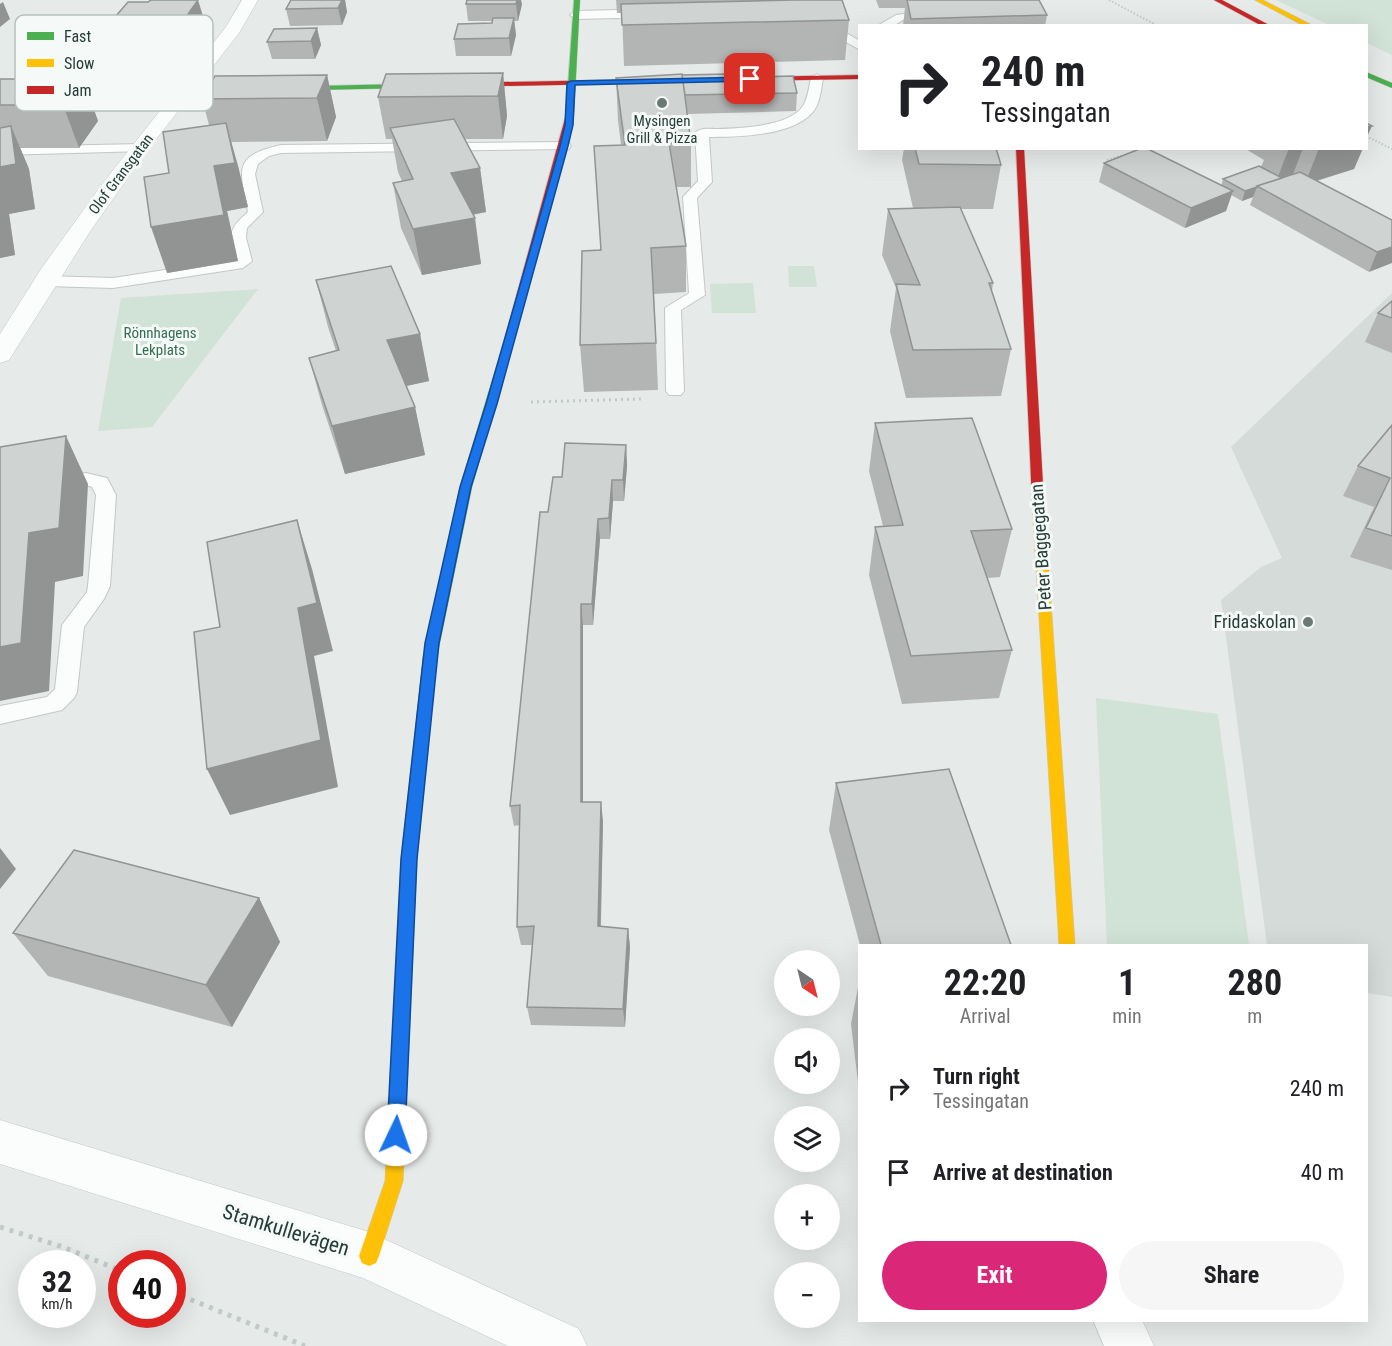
<!DOCTYPE html>
<html lang="en">
<head>
<meta charset="utf-8">
<style>
  :root { --surface:#fff; --page:#f6f6f6; --text:#202124; --muted:#757577; --accent:#db2777 }
  body { margin:0; font-family:"Roboto Condensed",sans-serif; background:var(--page); color:var(--text); height:100vh; display:flex; flex-direction:column; font-size:22px; white-space:nowrap }
  * { box-sizing:border-box; margin:0 }
  p { font-size:20px; color:var(--muted) }
  .icon { flex:none; width:33px; height:33px; fill:none; stroke:currentColor; stroke-width:2; stroke-linecap:round; stroke-linejoin:round }
  .map { position:relative; flex:1; overflow:hidden }
  .side { position:absolute; left:858px; top:944px; width:510px; height:378px; display:flex; flex-direction:column; background:var(--surface); border-radius:0px; box-shadow:0 6px 24px #0002 }
  .side>* { flex:none }
  .hud { position:absolute; left:858px; top:24px; width:510px; height:126px; border-radius:0px; box-shadow:0 6px 24px #0002; background:#fff; color:var(--text); overflow:hidden }
  .needle { width:39px; rotate:145deg }
  .buttons { position:absolute; left:774px; top:950px; display:grid; gap:12px }
  .buttons a { display:grid; place-items:center; width:66px; height:66px; border-radius:50%; background:var(--surface); box-shadow:0 6px 24px #0002; font-size:30px }
  .speed { position:absolute; left:18px; top:1250px; display:flex; gap:12px; font-size:30px; font-weight:700; text-align:center }
  .speed>* { display:grid; place-content:center; width:78px; height:78px; border-radius:50%; background:var(--surface); box-shadow:0 6px 24px #0002; line-height:1 }
  .speed small { font-size:15px; font-weight:400 }
  .speed .limit { border:9px solid #d22; background:#fff; color:#111 }
  .pin { position:absolute; display:grid; place-items:center; width:51px; height:51px; color:#fff; margin:-26px; border-radius:12px; box-shadow:0 3px 9px #0006 }
  .me { position:absolute; width:66px; margin:-33px; rotate:3deg; stroke-linejoin:round; filter:drop-shadow(0 0 4px #0008) }
  .turn { display:flex; align-items:center; gap:21px; height:126px; padding:0 24px; font-size:27px }
  .turn .icon { width:78px; height:78px; stroke-width:2.5 }
  .turn b { display:block; font-size:42px; line-height:51px }
  .eta { display:flex; justify-content:space-evenly; align-items:center; height:102px; text-align:center }
  .eta b { font-size:36px; font-weight:700; line-height:42px }
  .button { display:flex; gap:12px; margin-top:auto; padding:12px 24px }
  .button a { flex:1; height:69px; border-radius:36px; background:var(--accent); color:#fff; font-size:24px; font-weight:700; line-height:69px; text-align:center }
  .button a+a { background:var(--page); color:var(--text) }
  ul { padding:0; list-style:none }
  li { display:flex; align-items:center; gap:18px; height:84px; padding:0 24px }
  li div { flex:1 }
  li b { display:block; font-size:22px }
  li em { font-style:normal }
  .map>svg:first-child { display:block }
  .built { fill:#d5dbd8 }
  .green { fill:#d1e2d7 }
  .lines { fill:none; stroke-linecap:round; stroke-linejoin:round }
  .lane-casing { stroke:#c3c7c5; stroke-width:2 }
  .street-casing { stroke:#c3c7c5; stroke-width:1 }
  .fast-casing { stroke:#c2c8c6; stroke-width:1 }
  .slow-casing { stroke:#c2c8c6; stroke-width:1 }
  .jam-casing { stroke:#c2c8c6; stroke-width:1 }
  .path-far2 { stroke:#c2cac8; stroke-width:2; stroke-dasharray:1.5 2; stroke-linecap:butt }
  .path-far1 { stroke:#c2cac8; stroke-width:3; stroke-dasharray:2 4; stroke-linecap:butt }
  .path { stroke:#c2cac8; stroke-width:5; stroke-dasharray:4 6; stroke-linecap:butt }
  .lane { fill:#fbfcfc; fill-rule:evenodd }
  .street { fill:#fbfcfc; fill-rule:evenodd }
  .fast { fill:#4caf50; fill-rule:evenodd }
  .slow { fill:#ffc107; fill-rule:evenodd }
  .jam { fill:#c62828; fill-rule:evenodd }
  .wall { fill:#b2b5b4 }
  .shaded-wall { fill:#919492 }
  .building { fill:#cfd3d1; stroke:#919492; stroke-width:1.5 }
  .route { fill:#1a73e8; stroke:#114b97; stroke-width:1.5 }
  .poi-dot { fill:#697976; stroke:#f5f9f7; stroke-width:2 }
  .labels { text-anchor:middle; stroke-width:6; stroke-linejoin:round; paint-order:stroke }
  .far-poi-label { font-size:15px; fill:#263c38; stroke:#f5f9f7 }
  .far-street-label { font-size:15px; fill:#263c38; stroke:#f5f9f7 }
  .far-park-label { font-size:15px; fill:#346e50; stroke:#f5f9f7 }
  .street-label { font-size:18px; fill:#263c38; stroke:#f5f9f7 }
  .poi-label { font-size:18px; fill:#263c38; stroke:#f5f9f7; text-anchor:end }
  .near-street-label { font-size:21px; fill:#263c38; stroke:#f5f9f7 }
  .key { fill:#f5f9f7; stroke:#b7c0be; stroke-width:1.5 }
  .key-label { font-size:16px; fill:#263c38 }
</style>
</head>
<body>
<div class="map">
<svg width="1392" height="1346" viewBox="0 0 1392 1346">
  <rect width="100%" height="100%" fill="#e6eae8"/>
  <path class="built" d="M1392 293V997L1367 993 1366 945H1267L1221 600 1261 567 1282 558 1231 447Z"/>
  <path class="green" d="M1276 0H1392V55L1367 43 1366 26 1329 25Z
    M788 266H814L817 287H789Z
    M753 283 756 313H712L710 284Z
    M258 289 152 427 98 431 121 298Z
    M1096 698 1218 714 1249 945H1107Z"/>
  <g class="lines">
    <defs>
      <path id="lane" d="M618 10 652 15 658 19 652 23 618 18 576 19 570 15 576 11Z
        M933 10 939 14 937 16 903 20 893 26H877L896 15Z
        M822 19 860 41V50L818 26 816 23Z
        M817 74 823 78C821 90 820 104 812 113 791 136 738 137 709 137L712 182 697 198 705 295 681 310 684 391 681 395H669L666 391 665 308 689 293 683 197 698 181 695 133C701 127 709 129 718 129 740 128 789 127 803 106 808 98 809 87 811 78Z
        M564 142 569 143 571 146 569 149 281 153 269 156 258 164 255 174 263 212 247 228 246 238 252 261 243 268 113 288 45 286 37 281 45 276 113 278 236 259C229 234 228 229 248 212 240 169 232 156 281 145Z
        M141 144 148 148 146 151 0 155V147Z
        M86 473 107 478 116 495 110 586 104 599 84 627 77 692 74 698 62 710 0 724V706L47 697 55 689 62 625 87 592 88 586 96 495 92 487 86 485 0 495V483Z"/>
      <path id="street" d="M242 0H258L239 33 147 151 91 230 9 360 0 363V334L41 269 103 183 226 27Z
        M0 1120 369 1232 579 1329 587 1346H508L363 1278 0 1164Z
        M1093 1320H1142L1154 1346H1104Z"/>
      <path id="fast" d="M574 0H580L574 113 570 115 566 113Z
        M1366 72 1392 83V88L1366 77Z
        M502 82 506 84 505 86 212 92 208 90 212 88Z
        M510 334 515 337 472 487 437 657 430 662 423 657 460 487 505 337Z"/>
      <path id="slow" d="M1255 0H1263L1314 26H1304Z
        M1038 498 1044 502 1075 945H1059L1032 502Z
        M405 944 411 946 413 951 403 1181 379 1256 376 1263 369 1266 362 1263 359 1256 385 1181 397 951 399 946Z"/>
      <path id="jam" d="M1214 0H1222L1271 26H1262Z
        M860 75V79L750 81 746 79 750 77Z
        M660 79 664 81 663 83 502 86 498 84 502 82Z
        M215 88 216 90 212 92 0 96V92Z
        M567 111 574 113 573 125 515 337 510 340 506 339 505 337Z
        M1016 148H1024L1044 502 1038 506 1032 502Z
        M430 652 437 657 417 859 413 951 411 956 405 958 399 956 397 951 401 859 423 657Z"/>
    </defs>
    <use href="#lane" class="lane-casing"/>
    <use href="#street" class="street-casing"/>
    <use href="#fast" class="fast-casing"/>
    <use href="#slow" class="slow-casing"/>
    <use href="#jam" class="jam-casing"/>
    <path class="path-far2" d="M1109 0 1158 26
      M1366 136 1392 149
      M1107 160 1133 152"/>
    <path class="path-far1" d="M531 402 641 399"/>
    <path class="path" d="M0 1227 60 1246 122 1271
      M172 1292 305 1346"/>
    <use href="#lane" class="lane"/>
    <use href="#street" class="street"/>
    <use href="#fast" class="fast"/>
    <use href="#slow" class="slow"/>
    <use href="#jam" class="jam"/>
  </g>
  <path class="wall" d="M291 0H345L347 12 342 25 290 26 286 9Z
    M467 0 522 4 518 21H514L516 35 511 56H456L454 39 492 23V21H468L466 4Z
    M616 0H842L849 20 845 60 624 66 622 13H617Z
    M876 0H1039L1047 15 1045 26H903L905 8H879Z
    M148 2 203 16 191 34H161L166 49 155 65 109 66 103 48 120 32 115 17Z
    M317 28 321 45 315 59H272L267 42Z
    M503 73 507 116 503 139H464L480 168 486 212 473 215 481 264 422 275 401 228 393 183 402 181 398 172 392 139H386L378 97Z
    M327 75 336 117 327 141 231 142 238 166 248 207 227 211 238 261 167 273 169 173 209 125 202 99Z
    M616 78H727L797 93 796 111 687 114 691 143V187H676L686 246V292L654 294 658 390 584 392 580 345 621 145 618 120Z
    M0 79H83L98 121 79 148H20L29 169 35 209 9 214 15 255 0 258Z
    M904 148H996L1001 165 993 209H960L993 283 992 291 1011 349 1001 396 906 398 890 331 896 288 882 255 888 209 913 208 902 160Z
    M1244 148H1363L1354 169 1317 181 1392 220 1369 272 1250 205 1253 197 1242 201 1231 195 1226 211 1185 228 1099 182 1104 163 1221 186 1223 179 1261 167 1264 160Z
    M316 280 420 334 429 381 406 386 415 407 425 455 345 474 322 405 309 358 336 351 328 327Z
    M1392 301V353L1365 342 1378 313Z
    M875 423 1012 529 1000 577 987 578 1012 650 999 698 902 704 869 575 875 527 883 526 869 471Z
    M1392 425V570L1350 557 1374 507 1343 496 1358 466Z
    M626 445 627 466 624 501H613L610 539H600L593 625H583V802L603 821 601 926 628 929 630 947 625 1027 531 1025 527 1007 532 945H521L517 927 520 825 514 826 510 806 548 512 562 477Z
    M836 783 1011 945H860L829 830Z
    M259 898 280 942 232 1027 48 976 13 933Z
    M859 982H860V1099L851 1024Z"/>
  <path class="shaded-wall" d="M198 0 203 16 191 34 186 17Z
    M342 0H345L347 12 342 25 338 8Z
    M517 0H521L522 4 518 21 516 4Z
    M3 2 10 19 0 27V4Z
    M514 18 516 35 511 56 509 38Z
    M317 28 321 45 315 59 311 41Z
    M160 32 166 49 155 65 149 48Z
    M503 73 507 116 503 139 498 96Z
    M327 75 336 117 327 141 317 98Z
    M83 79 98 121 79 148 63 105Z
    M226 123 238 166 248 207 227 211 238 261 167 273 151 227 214 166Z
    M11 126 29 169 35 209 9 214 15 255 0 258V167Z
    M1372 126 1366 139V127Z
    M1289 148H1303L1292 177 1277 179Z
    M1319 148H1363L1354 169 1305 184Z
    M480 168 486 212 458 217 451 173Z
    M1257 187 1253 197 1242 201 1245 191Z
    M1233 191 1226 211 1185 228 1191 208Z
    M475 218 481 264 422 275 413 229Z
    M1392 247V263L1369 272 1377 252Z
    M420 334 429 381 397 388 387 340Z
    M415 407 425 455 345 474 332 426Z
    M66 436 88 484 83 576 55 582 49 691 0 701V647L29 533Z
    M626 445 627 466 624 501 623 480Z
    M612 480 613 501 610 539 609 518Z
    M598 519 600 539 593 625 592 604Z
    M297 520 312 569 333 651 314 656 338 787 230 815 207 769 298 608Z
    M581 604 583 625V822L581 802Z
    M601 802 603 821 600 945 598 926Z
    M0 848 16 869 0 889Z
    M259 898 280 942 232 1027 206 985Z
    M628 929 630 947 625 1027 623 1009Z"/>
  <path class="building" d="M151 0H198L186 17H115L128 2H148Z
    M291 0H342L338 8 286 9Z
    M467 0H517L516 4H466Z
    M794 0H842L849 20 622 25 621 4Z
    M907 0H1039L1047 15 911 19Z
    M493 18H514L509 38 454 39 458 24 492 23Z
    M317 28 311 41 267 42 274 29Z
    M503 73 498 96 378 97 386 74Z
    M682 74 691 143H669L686 246 651 248 656 343 580 345 582 251 601 250 594 146 625 145 616 78Z
    M726 74 727 78 793 76 797 93 685 95 682 75Z
    M327 75 317 98 202 99 215 76Z
    M0 79H83L63 105H0Z
    M454 119 480 168 451 173 475 218 413 229 393 183 413 179 390 128Z
    M226 123 235 163 214 166 224 215 151 227 144 177 169 173 163 132Z
    M1366 123 1372 126 1366 127Z
    M11 126 16 164 0 167V128Z
    M915 148H996L1001 165 919 164Z
    M1142 148H1146L1233 191 1191 208 1104 163Z
    M1259 166 1282 178 1257 186V187L1245 191 1223 179Z
    M1300 172 1392 220V247L1377 252 1257 186Z
    M960 207 993 283H989L1011 349 913 350 896 284 920 285 888 209Z
    M391 266 420 334 387 340 415 407 332 426 309 358 339 350 316 280Z
    M1392 301V318L1378 313Z
    M972 418 1012 529 971 531 1012 650 911 656 875 527 903 525 875 423Z
    M1392 425V536L1366 528 1390 478 1358 466Z
    M66 436 59 528 29 533 21 643 0 647V447Z
    M565 443 626 445 623 480H612L609 518 598 519 592 604H581V802H601L598 926 628 929 623 1009 527 1007 534 926 517 927 520 805 510 806 540 512H548L553 477H562Z
    M297 520 317 603 298 608 321 740 207 769 194 632 220 627 207 542Z
    M949 769 1011 945H881L836 783Z
    M74 850 259 898 206 985 13 933Z"/>
  <path class="route" d="M750 77 754 79 753 81 575 85 573 125 568 146 497 404 471 487 439 643 417 859 405 1135 403 1142 396 1144 390 1142 387 1135 401 859 425 643 460 487 486 404 560 146 565 125 567 83 571 81Z"/>
  <g class="poi-dot">
    <circle cx="662" cy="103" r="6"/>
    <circle cx="1308" cy="622" r="6"/>
  </g>
  <g class="labels">
    <g class="far-poi-label">
      <text x="662" y="126">Mysingen<tspan x="662" dy="17">Grill &amp; Pizza</tspan></text>
    </g>
    <g class="far-street-label">
      <text transform="translate(121 174) rotate(-53)" y="5">Olof Gransgatan</text>
    </g>
    <g class="far-park-label">
      <text x="160" y="338">Rönnhagens<tspan x="160" dy="17">Lekplats</tspan></text>
    </g>
    <g class="street-label">
      <text transform="translate(1041 547) rotate(-94)" y="6">Peter Baggegatan</text>
    </g>
    <g class="poi-label">
      <text x="1296" y="628">Fridaskolan</text>
    </g>
    <g class="near-street-label">
      <text transform="translate(286 1230) rotate(17)" y="7">Stamkullevägen</text>
    </g>
  </g>
  <rect x="15" y="15" width="198" height="96" rx="9" class="key"/>
  <rect x="27" y="32" width="27" height="8" fill="#4caf50"/>
  <rect x="27" y="59" width="27" height="8" fill="#ffc107"/>
  <rect x="27" y="86" width="27" height="8" fill="#c62828"/>
  <g class="key-label">
    <text x="64" y="42">Fast</text>
    <text x="64" y="69">Slow</text>
    <text x="64" y="96">Jam</text>
  </g>
</svg>
<div class="buttons">
<a><svg class="needle" viewBox="-14 -14 28 28"><path d="M0-13l5 13h-10z" fill="#e53935"/><path d="M0 13l5-13h-10z" fill="#757577"/></svg></a>
<a><svg class="icon" aria-label="sound" viewBox="0 0 24 24"><path d="M4 9h4l5-4v14l-5-4H4zM17 9q2 3 0 6"/></svg></a>
<a><svg class="icon" aria-label="layers" viewBox="0 0 24 24"><path d="M12 4l9 5-9 5-9-5zM3 14l9 5 9-5"/></svg></a>
<a>+</a>
<a>−</a>
</div>
<div class="speed"><div>32<small>km/h</small></div><div class="limit">40</div></div>
<div class="pin" style="left:750px;top:79px;background:#d93025"><svg class="icon" aria-label="arrive" viewBox="0 0 24 24"><path d="M6 21V4h12l-3 4 3 4H6"/></svg></div>
<svg class="me" style="left:396px;top:1135px" viewBox="-20 -20 40 40"><circle r="19" fill="#fff"/><path d="M0-13L10 11 0 6-10 11z" fill="#1a73e8"/></svg>
<div class="hud">
<div class="turn"><svg class="icon" aria-label="right" viewBox="0 0 24 24"><path d="M7 20v-9h11M14 6l5 5-5 5"/></svg><div><b>240 m</b>Tessingatan</div></div>
</div>
<section class="side">
<div class="eta">
<div><b>22:20</b><p>Arrival</p></div>
<div><b>1</b><p>min</p></div>
<div><b>280</b><p>m</p></div>
</div>
<ul>
<li><svg class="icon" aria-label="right" viewBox="0 0 24 24"><path d="M7 20v-9h11M14 6l5 5-5 5"/></svg><div><b>Turn right</b><p>Tessingatan</p></div><em>240 m</em></li>
<li><svg class="icon" aria-label="arrive" viewBox="0 0 24 24"><path d="M6 21V4h12l-3 4 3 4H6"/></svg><div><b>Arrive at destination</b></div><em>40 m</em></li>
</ul>
<div class="button"><a>Exit</a><a>Share</a></div>
</section>
</div>
</body>
</html>
